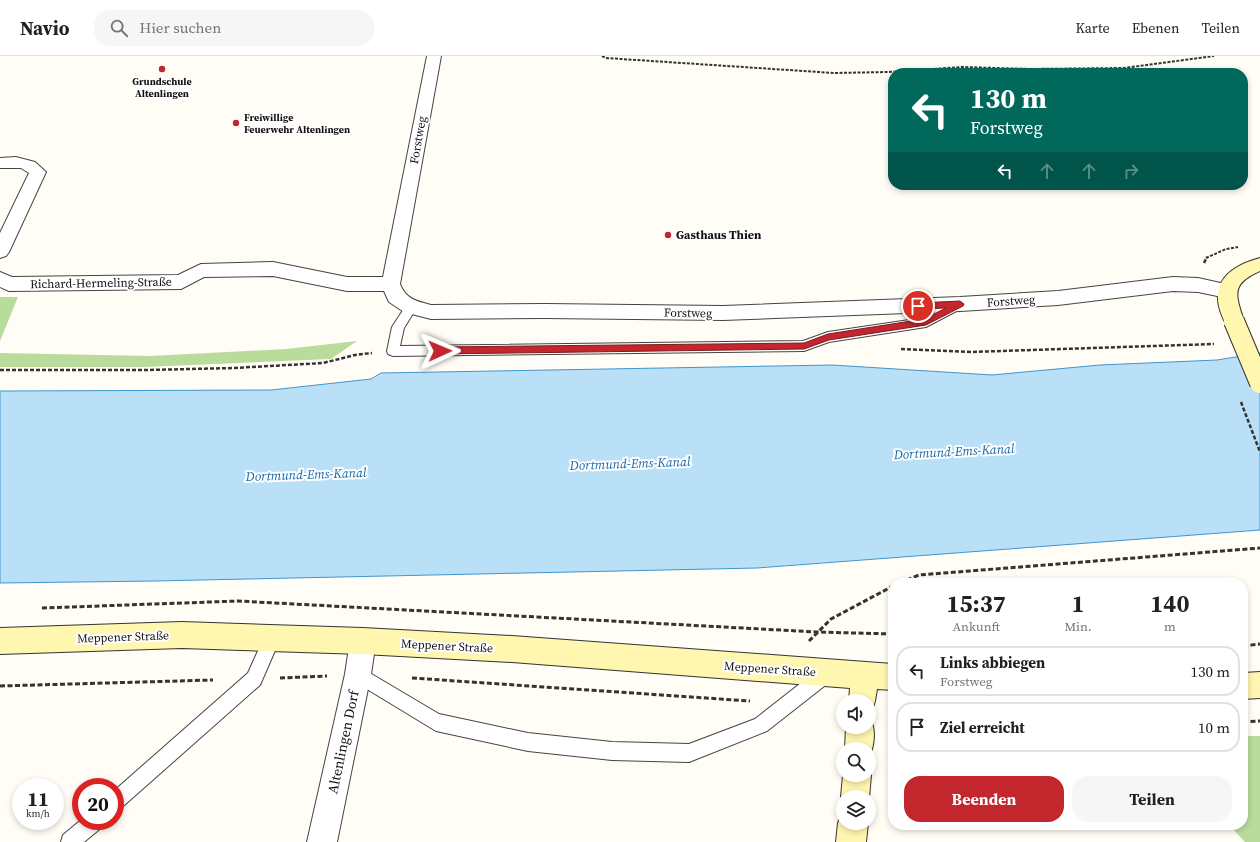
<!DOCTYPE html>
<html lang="de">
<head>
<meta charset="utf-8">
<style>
  :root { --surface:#fff; --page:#f6f6f6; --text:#202124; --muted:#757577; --line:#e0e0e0; --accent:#c4262e }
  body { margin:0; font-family:"Source Serif 4",serif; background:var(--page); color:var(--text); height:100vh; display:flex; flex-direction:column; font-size:15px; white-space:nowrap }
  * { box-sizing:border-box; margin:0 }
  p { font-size:13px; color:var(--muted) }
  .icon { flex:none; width:22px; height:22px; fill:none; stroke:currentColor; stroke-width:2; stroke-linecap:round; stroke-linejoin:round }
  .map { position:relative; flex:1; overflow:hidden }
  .panel { position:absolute; left:888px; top:522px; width:360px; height:252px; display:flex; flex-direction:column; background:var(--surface); border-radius:16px; box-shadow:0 2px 6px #0003 }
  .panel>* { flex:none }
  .hud { position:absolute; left:888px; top:12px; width:360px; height:122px; border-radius:16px; box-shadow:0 2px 6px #0003; background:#00695c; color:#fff; overflow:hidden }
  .fabs { position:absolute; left:836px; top:638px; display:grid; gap:8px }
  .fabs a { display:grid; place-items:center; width:40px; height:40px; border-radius:50%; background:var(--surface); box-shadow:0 2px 6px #0003; font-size:20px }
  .speed { position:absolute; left:12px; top:722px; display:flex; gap:8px; font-size:20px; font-weight:700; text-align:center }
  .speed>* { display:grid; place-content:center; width:52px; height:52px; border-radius:50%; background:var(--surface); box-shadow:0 2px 6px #0003; line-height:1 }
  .speed small { font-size:10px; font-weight:400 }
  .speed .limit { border:6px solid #d22; background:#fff; color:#111 }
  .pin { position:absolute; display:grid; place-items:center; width:34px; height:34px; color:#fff; margin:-17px; border:2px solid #fff; border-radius:50%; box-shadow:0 1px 4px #0007 }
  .me { position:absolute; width:44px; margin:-22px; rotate:89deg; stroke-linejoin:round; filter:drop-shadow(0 0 3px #0008) }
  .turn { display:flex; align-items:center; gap:14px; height:84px; padding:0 16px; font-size:18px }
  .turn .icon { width:52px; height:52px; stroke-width:2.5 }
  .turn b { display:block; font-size:28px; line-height:34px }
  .lanes { display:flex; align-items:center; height:38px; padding:0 16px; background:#0003; justify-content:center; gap:20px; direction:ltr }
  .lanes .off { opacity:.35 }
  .eta { display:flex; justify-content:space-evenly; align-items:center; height:68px; text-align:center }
  .eta b { font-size:24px; font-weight:700; line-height:28px }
  .cta { display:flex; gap:8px; margin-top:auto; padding:8px 16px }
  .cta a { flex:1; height:46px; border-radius:16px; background:var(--accent); color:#fff; font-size:16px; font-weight:700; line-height:46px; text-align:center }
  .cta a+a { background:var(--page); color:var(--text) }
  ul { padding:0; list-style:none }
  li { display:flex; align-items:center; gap:12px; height:50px; margin:0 8px 6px; padding:0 8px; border:2px solid var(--line); border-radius:16px }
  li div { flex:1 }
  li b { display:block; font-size:15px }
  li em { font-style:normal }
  header { display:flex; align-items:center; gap:24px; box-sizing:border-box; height:56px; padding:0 20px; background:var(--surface); border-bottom:1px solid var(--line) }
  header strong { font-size:19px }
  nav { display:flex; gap:22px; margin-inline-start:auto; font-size:14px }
  .search { width:280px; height:36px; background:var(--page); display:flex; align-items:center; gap:10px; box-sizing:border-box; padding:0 14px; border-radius:16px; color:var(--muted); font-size:15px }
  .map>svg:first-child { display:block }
  .forest { fill:#b9dc9c }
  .water { fill:#b9e0f7; stroke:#3f96cf }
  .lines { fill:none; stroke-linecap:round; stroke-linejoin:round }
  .service-casing { stroke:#444; stroke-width:2 }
  .minor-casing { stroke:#444; stroke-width:2 }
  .secondary-casing { stroke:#333; stroke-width:2 }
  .path-far2 { stroke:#333; stroke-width:2; stroke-dasharray:3 1.5; stroke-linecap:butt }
  .path-far1 { stroke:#333; stroke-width:2.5; stroke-dasharray:4 2; stroke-linecap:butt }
  .path { stroke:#333; stroke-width:3; stroke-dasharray:5 2.5; stroke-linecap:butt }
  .service { fill:#fff; fill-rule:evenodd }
  .minor { fill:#fff; fill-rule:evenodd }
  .secondary { fill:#fff6b0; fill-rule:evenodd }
  .secondary-bridge-casing { stroke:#333; stroke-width:22; stroke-linecap:butt }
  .path-bridge { stroke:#333; stroke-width:2.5; stroke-dasharray:4 2; stroke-linecap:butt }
  .secondary-bridge { stroke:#fff6b0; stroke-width:20 }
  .route { fill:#c4262e; stroke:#7f191e }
  .poi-dot { fill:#c4262e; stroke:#fff; stroke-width:1.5 }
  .labels { text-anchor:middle; stroke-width:4; stroke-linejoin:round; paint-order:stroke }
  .far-poi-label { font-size:10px; font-weight:bold; fill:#111; stroke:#fff }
  .street-label { font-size:12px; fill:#111; stroke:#fff }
  .poi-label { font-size:12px; font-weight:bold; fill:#111; stroke:#fff; text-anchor:start }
  .water-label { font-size:13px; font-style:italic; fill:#1768a6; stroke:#fff }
  .near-street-label { font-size:14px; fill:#111; stroke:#fff }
</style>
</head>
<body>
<header>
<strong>Navio</strong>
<div class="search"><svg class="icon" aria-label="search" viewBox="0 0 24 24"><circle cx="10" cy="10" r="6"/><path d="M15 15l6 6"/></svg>Hier suchen</div>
<nav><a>Karte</a><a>Ebenen</a><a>Teilen</a></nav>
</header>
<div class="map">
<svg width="1260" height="786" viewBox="0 0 1260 786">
  <rect width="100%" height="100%" fill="#fffdf5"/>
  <path class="forest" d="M0 241H18L0 285Z
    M357 285 331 303 145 311H0V297L150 300 286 293Z
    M1243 680H1260V786H1245L1229 769H1243Z"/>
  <path class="water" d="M1260 297V474L757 512 155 525 0 527V335L271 334 371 323 381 317 832 309 992 319 1100 309 1217 304Z"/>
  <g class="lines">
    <defs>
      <path id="service" d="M960 244 964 245 966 248 964 251 926 271 829 286 804 295 393 300 388 298 387 295 392 271 407 248 411 247 415 248 417 251 404 272 400 290 803 285 828 276 923 262Z
        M272 575 278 577 280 583 260 629 121 752 115 755V734L248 617 266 577Z
        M358 610 439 658 528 677 612 686 689 688 755 663 820 612 826 610 832 612 834 618 832 624 767 675 689 706 612 704 528 695 436 675 352 624 350 618 352 612Z
        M81 764 103 765 101 772 84 786H61L63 779Z"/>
      <path id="minor" d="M427 0H441L400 228C406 243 416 245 431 249L545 248 723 250 960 241 1058 235 1173 221 1198 222 1234 230 1236 235 1234 240 1227 242 1198 236 1173 235 1058 249 960 255 723 264 545 262 431 263 404 256 389 246 384 235H347L273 220 204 221 181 233 9 235 0 231V216L12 221 178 219 201 208 273 206 347 221H383Z
        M16 101 35 106 46 116 9 196 6 200 0 202V177L29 117 21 112H0V102Z
        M363 572 372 576 376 585 371 618 337 786H307L345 618 350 585 354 576Z"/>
      <path id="secondary" d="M1260 202V215C1231 228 1235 238 1244 265L1241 270 1234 272 1227 270C1206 233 1223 212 1260 202Z
        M182 566 363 572 512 580 893 608V634L877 633 875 645 872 655 869 656V645H849L850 632 512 606 363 598 182 592 0 598V572Z
        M1260 616V642L1243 643V617Z
        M869 661C877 673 874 690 869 702V693H845L846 671H869Z
        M869 714 871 719 869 742 843 741V747L841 741 843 719H869Z
        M843 756V767H868L866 786H836L838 767Z"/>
    </defs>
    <use href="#service" class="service-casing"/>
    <use href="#minor" class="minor-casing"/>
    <use href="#secondary" class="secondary-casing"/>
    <path class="path-far2" d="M602 0 606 2 834 17 889 16 962 11 1029 13 1124 12 1214 0
      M1206 202 1226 193 1238 191"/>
    <path class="path-far1" d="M1204 207 1207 201
      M901 293 971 296 1214 288
      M0 314H147L234 312 323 307 355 299 372 297"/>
    <path class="path" d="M900 527 919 519 1260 492
      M42 552 238 545 817 576 893 578
      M809 585 831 563 893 530
      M1243 590 1260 588
      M280 622 327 620
      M412 622 750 645
      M0 630 213 624
      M1243 666 1260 665"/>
    <use href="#service" class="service"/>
    <use href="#minor" class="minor"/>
    <use href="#secondary" class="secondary"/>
    <defs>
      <path id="secondary-bridge" d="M1234 265 1260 327"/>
    </defs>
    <use href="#secondary-bridge" class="secondary-bridge-casing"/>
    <path class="path-bridge" d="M1241 346 1260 396"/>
    <use href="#secondary-bridge" class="secondary-bridge"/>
  </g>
  <path class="route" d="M960 245 964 248 963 250 926 269 829 284 804 293 440 298 436 295 440 291 804 287 828 278 924 263 946 252 918 253 914 250 918 247Z"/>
  <g class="poi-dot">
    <circle cx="162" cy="13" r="4"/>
    <circle cx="236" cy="67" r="4"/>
    <circle cx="668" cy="179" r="4"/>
  </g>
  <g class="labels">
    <g class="far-poi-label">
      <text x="162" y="29">Grundschule<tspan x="162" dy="12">Altenlingen</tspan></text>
      <text x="244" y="65" text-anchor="start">Freiwillige<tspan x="244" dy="12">Feuerwehr Altenlingen</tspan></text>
    </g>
    <g class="street-label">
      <text transform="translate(418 84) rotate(-80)" y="4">Forstweg</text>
      <text transform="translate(101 227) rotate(-1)" y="4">Richard-Hermeling-Straße</text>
      <text transform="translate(1011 245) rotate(-4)" y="4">Forstweg</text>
      <text transform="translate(688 257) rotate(1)" y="4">Forstweg</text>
      <text transform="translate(123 581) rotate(-2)" y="4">Meppener Straße</text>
      <text transform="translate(447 590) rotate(3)" y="4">Meppener Straße</text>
      <text transform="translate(770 613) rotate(4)" y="4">Meppener Straße</text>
    </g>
    <g class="poi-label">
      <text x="676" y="183">Gasthaus Thien</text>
    </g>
    <g class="water-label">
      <text transform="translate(954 395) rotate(-3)" y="5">Dortmund-Ems-Kanal</text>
      <text transform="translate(630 407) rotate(-2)" y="5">Dortmund-Ems-Kanal</text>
      <text transform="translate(306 418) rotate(-2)" y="5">Dortmund-Ems-Kanal</text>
    </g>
    <g class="near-street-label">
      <text transform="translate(343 686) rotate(-78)" y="5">Altenlingen Dorf</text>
    </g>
  </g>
</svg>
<div class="fabs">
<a><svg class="icon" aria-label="sound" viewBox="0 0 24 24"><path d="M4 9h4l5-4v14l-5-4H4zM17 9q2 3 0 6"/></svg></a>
<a><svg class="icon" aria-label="search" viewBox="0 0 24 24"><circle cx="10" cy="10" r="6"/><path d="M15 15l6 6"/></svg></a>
<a><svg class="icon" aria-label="layers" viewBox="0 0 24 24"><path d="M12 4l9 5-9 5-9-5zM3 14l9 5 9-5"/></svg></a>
</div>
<div class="speed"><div>11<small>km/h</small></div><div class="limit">20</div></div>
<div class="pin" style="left:918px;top:250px;background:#d93025"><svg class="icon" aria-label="arrive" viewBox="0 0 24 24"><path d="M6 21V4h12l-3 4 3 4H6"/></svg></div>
<svg class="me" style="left:440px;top:295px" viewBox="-20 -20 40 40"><path d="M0-17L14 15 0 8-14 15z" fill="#c4262e" stroke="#fff" stroke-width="4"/></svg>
<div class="hud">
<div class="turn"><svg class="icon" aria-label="left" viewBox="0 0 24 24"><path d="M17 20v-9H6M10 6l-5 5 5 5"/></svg><div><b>130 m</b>Forstweg</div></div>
<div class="lanes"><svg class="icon" aria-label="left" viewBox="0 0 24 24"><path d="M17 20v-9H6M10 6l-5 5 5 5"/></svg><svg class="icon off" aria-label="ahead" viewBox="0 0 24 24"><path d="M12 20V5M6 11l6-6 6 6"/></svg><svg class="icon off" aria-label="ahead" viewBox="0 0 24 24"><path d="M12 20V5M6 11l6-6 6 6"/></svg><svg class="icon off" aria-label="right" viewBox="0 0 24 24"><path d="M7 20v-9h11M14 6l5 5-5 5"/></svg></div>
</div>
<section class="panel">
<div class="eta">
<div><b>15:37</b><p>Ankunft</p></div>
<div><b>1</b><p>Min.</p></div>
<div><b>140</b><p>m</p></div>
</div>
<ul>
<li><svg class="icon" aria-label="left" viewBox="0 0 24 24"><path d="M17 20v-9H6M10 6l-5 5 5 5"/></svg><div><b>Links abbiegen</b><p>Forstweg</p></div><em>130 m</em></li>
<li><svg class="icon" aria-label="arrive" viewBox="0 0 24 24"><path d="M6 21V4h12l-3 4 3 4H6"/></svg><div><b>Ziel erreicht</b></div><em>10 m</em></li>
</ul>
<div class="cta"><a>Beenden</a><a>Teilen</a></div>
</section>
</div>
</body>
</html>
